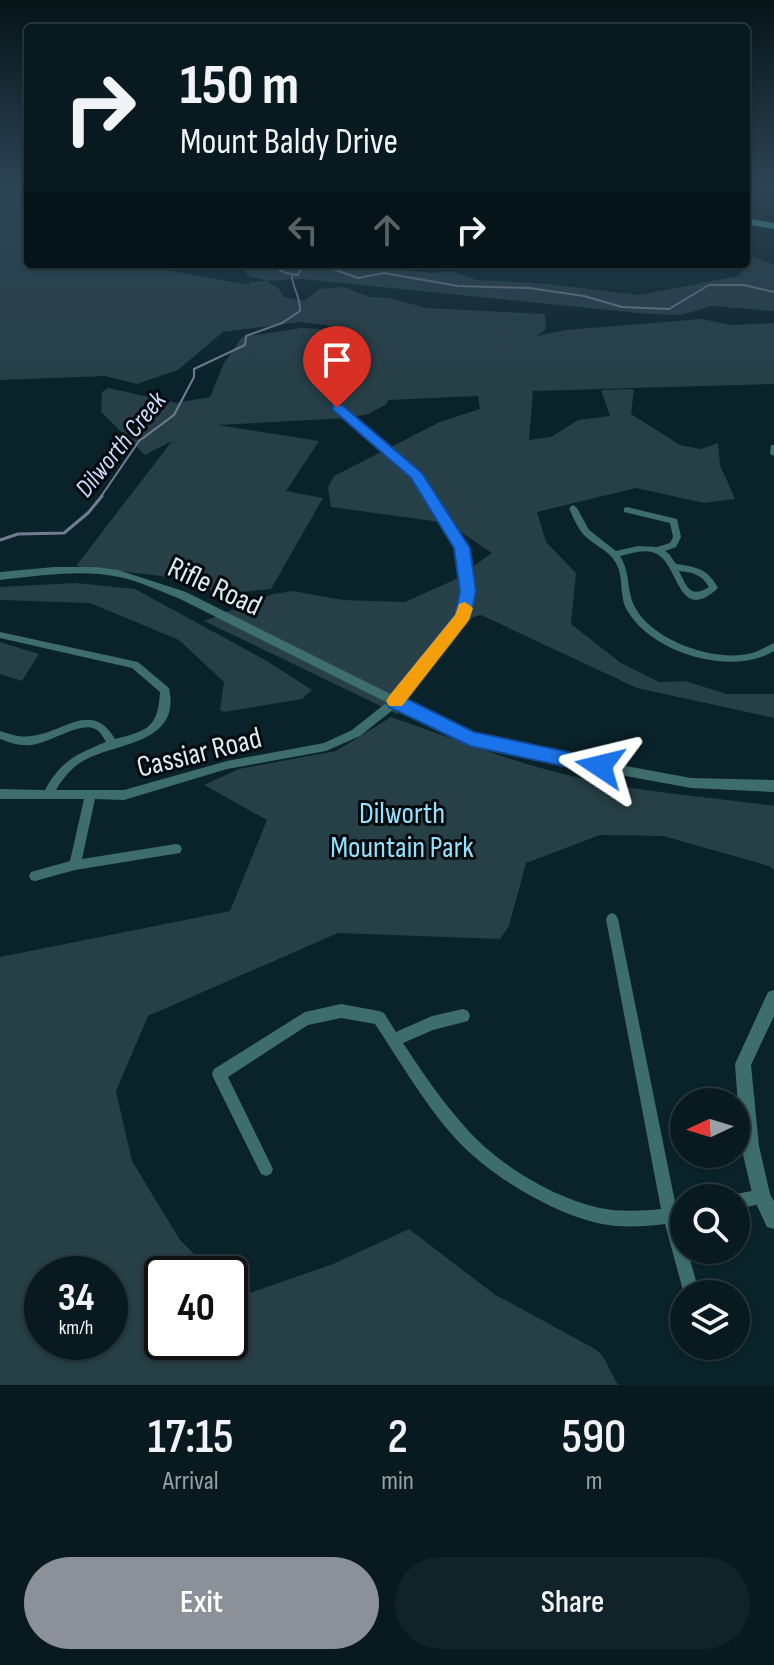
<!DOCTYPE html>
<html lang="en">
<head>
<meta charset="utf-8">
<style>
  :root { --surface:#081a20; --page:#112329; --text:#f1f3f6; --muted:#98a1a5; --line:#29383e; --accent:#8c9099 }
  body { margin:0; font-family:"Sofia Sans Condensed",sans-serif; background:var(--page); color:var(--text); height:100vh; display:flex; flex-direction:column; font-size:30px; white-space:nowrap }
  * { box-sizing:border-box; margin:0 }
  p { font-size:26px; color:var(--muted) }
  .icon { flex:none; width:44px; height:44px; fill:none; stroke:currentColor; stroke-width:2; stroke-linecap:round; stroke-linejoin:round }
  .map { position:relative; height:1385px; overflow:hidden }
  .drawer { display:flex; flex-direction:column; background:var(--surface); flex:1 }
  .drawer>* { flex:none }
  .guide { position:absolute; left:24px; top:24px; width:726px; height:244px; border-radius:8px; box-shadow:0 2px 6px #0004,0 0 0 2px var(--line); background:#081a20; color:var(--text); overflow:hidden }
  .needle { width:52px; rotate:266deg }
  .buttons { position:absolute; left:670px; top:1088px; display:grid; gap:16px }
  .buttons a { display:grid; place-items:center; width:80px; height:80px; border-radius:50%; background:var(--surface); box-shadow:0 2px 6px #0004,0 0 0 2px var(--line); font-size:40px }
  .speed { position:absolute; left:24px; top:1256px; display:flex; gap:16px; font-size:40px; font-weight:700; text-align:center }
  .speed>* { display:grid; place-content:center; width:104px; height:104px; border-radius:50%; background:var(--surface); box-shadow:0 2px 6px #0004,0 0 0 2px var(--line); line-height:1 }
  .speed small { font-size:20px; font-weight:400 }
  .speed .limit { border:4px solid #111; border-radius:12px; background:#fff; color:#111 }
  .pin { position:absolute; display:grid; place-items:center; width:68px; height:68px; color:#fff; margin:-82px -34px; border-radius:50% 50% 50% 0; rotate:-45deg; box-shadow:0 0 8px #0007 }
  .pin .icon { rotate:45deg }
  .me { position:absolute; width:88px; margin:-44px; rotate:280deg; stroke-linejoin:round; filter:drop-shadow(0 0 6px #0008) }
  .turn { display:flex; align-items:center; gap:28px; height:168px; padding:0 24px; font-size:36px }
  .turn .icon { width:104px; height:104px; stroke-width:2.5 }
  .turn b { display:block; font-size:56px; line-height:68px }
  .lanes { display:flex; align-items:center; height:76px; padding:0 24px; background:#0003; justify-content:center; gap:40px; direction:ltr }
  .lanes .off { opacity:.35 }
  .eta { display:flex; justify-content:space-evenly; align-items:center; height:136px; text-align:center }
  .eta b { font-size:48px; font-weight:600; line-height:56px }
  .action { display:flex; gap:16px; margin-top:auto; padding:16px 24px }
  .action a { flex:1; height:92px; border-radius:48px; background:var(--accent); color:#fff; font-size:32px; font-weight:600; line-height:92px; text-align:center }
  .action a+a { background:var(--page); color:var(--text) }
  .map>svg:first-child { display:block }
  .green { fill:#273f47; fill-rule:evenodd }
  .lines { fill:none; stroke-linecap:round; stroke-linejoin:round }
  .stream-far1 { stroke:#747c94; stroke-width:2 }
  .stream { stroke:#747c94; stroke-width:3 }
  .minor { fill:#3e6d6d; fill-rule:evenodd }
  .tertiary { fill:#3e6d6d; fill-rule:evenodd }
  .trunk { fill:#57cdcd; fill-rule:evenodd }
  .route { fill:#1a73e8; stroke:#114b97; stroke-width:2 }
  .slow { fill:#f59e0b }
  .labels { text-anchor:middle; stroke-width:6; stroke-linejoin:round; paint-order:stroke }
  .far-water-label { font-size:26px; font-style:italic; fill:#d3d9fe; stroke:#030a0d }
  .street-label { font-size:30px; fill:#deecf1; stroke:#030a0d }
  .park-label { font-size:30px; fill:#96e2fd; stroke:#030a0d }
</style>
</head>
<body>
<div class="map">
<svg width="774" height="1385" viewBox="0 0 774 1385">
  <rect width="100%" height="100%" fill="#0a222a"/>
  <path class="green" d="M0 184H28V264H134L249 285 250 282 267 281 249 276 237 264H269L270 270H286L296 264H347L432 273 452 271 477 280 548 284 639 295 739 276 750 255 774 265V311L712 306 681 315 649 314 302 279 267 281 279 289 284 297 304 301 319 289 344 287 370 297 390 298 426 308 545 314 546 329 537 336 565 330 702 319 731 325 774 323V384L533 391 529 440 551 437 578 420 610 416 601 390 631 389 634 390 631 414 680 445 701 449 718 443 720 465 735 499 704 503 636 488 537 512 546 542 576 573 571 624 621 663 659 682 685 681 727 694H774V718L637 688 481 615 473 617 397 714 204 621 273 594 293 591 343 600 405 602 454 580 492 553 447 523 331 507 328 487 334 476 440 422 480 409 478 396 388 400 387 404 368 414 348 418 218 425 319 441 286 491 323 498 271 589 224 594 161 576 76 566 172 441 145 455 101 412 102 392 108 388 176 403 210 397 224 363 242 337 301 328 338 330 350 339 340 327 301 322 223 332 178 370 137 384 105 376 0 380Z
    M76 583 135 589 267 661 312 690 302 699 224 712 220 710 224 682 179 640 90 603 0 600V587Z
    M0 642 39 654 22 681 0 674Z
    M391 717C455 739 518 765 585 779 647 793 711 797 774 806V870L769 866 663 836 600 835 526 863 509 926 500 939 338 933 148 1016 116 1091 132 1161 180 1240 214 1274H162V1342H230V1290L238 1297 333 1264 409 1229 494 1294 595 1349 602 1355 618 1385H0V957L230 911 267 820 204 785 239 769 336 751ZM42 1274H110V1342H42Z"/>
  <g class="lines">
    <path class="stream-far1" d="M268 264 284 272
      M331 264 330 268 358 278 384 273 458 286 529 288 584 296 622 307 669 309 709 285H744L774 292
      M286 273 298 275 302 264
      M100 498 139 441 174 415 194 377V369L245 345 246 336 282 323 300 311C301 297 293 290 292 276"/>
    <path class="stream" d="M0 540 18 534 64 533 88 513 102 496"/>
    <path class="minor" d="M588 264 620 266 662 264 659 266 620 270Z
      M334 406H340L420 474 466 548 472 591 466 618 399 705 360 736 326 751 227 769 124 800 95 799 82 859 176 844 180 845 182 849 180 853 75 870 35 881 31 880 29 876 31 872 70 861 84 799H0V789L45 790C61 761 76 754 106 742 102 736 100 730 93 728 78 723 49 743 31 745 20 746 11 743 0 739V731C10 734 20 738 31 736 63 733 92 699 115 739 147 731 158 728 160 692L132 668 0 638V632L138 662 169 688C182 748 110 741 77 765 68 772 62 780 56 790H124L227 761 324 743 352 730 391 699 459 615 464 591 458 548 414 477 334 410Z
      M771 445H774V456L770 454Z
      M573 505 577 508 589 530 616 551 638 546 657 547 670 543 673 537 670 523 624 512V508L627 507 677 519 681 537 676 547 665 551 669 554 676 564C697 567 708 569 718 588 678 625 679 565 657 554 646 548 632 553 620 556 631 573 626 593 636 609 654 641 716 663 752 653 760 651 767 646 774 643V651C732 677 651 653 627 610 619 596 624 577 616 563 609 550 593 545 584 535 577 527 573 517 569 508ZM679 571C693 572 702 575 709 587 690 599 687 587 679 571Z
      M612 913 616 915 618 919 676 1207 684 1205V1221L679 1222 684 1238V1250H687L700 1294H684L665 1224C642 1227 619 1228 597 1223 550 1212 489 1175 456 1139 425 1105 401 1063 375 1024L341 1018 308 1025 228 1077 273 1169 271 1174 266 1176 261 1174 214 1079 212 1074 214 1069 305 1012 341 1004 379 1011 384 1013 396 1032 432 1016 463 1009 468 1011 470 1016 468 1021 433 1030 403 1043C422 1072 442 1101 465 1127 496 1163 553 1198 600 1208 620 1212 641 1211 661 1209L606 919 608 915Z
      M762 1189 767 1192 770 1197 767 1202 736 1210V1198H730L736 1194Z"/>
    <path class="tertiary" d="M54 567H95L118 570 186 592 473 735 539 750 691 778 774 780V792L691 788 539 760 470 744 178 598C159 591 139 581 119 577 80 569 39 576 0 580V572Z
      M774 990V1016L751 1065 759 1146 770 1194 774 1201V1229L767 1227 753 1197 741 1146 735 1064 768 992Z"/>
    <path class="trunk" d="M746 218 774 223V229L746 224Z"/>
  </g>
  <linearGradient id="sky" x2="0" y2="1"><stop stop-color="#061317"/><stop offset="0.49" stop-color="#2d4455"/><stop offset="1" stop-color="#2d4455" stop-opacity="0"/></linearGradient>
  <rect width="774" height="378" fill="url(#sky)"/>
  <path class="route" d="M333 405H342L422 473 470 548 476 591 471 616 407 699 474 732 607 760 609 766 607 772 600 774 470 746 389 707 386 702 389 697 455 615 460 591 454 548 411 478 333 410Z"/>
  <path class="slow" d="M465 602 473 608 469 620 402 706H389L386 701 389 696 455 615 459 604Z"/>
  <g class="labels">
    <g class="far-water-label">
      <text transform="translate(120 444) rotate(-51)" y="9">Dilworth Creek</text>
    </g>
    <g class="street-label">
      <text transform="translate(215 586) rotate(25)" y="10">Rifle Road</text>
      <text transform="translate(199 752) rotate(-14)" y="10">Cassiar Road</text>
    </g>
    <g class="park-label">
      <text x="402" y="823">Dilworth<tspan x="402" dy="34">Mountain Park</tspan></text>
    </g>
  </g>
</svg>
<div class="buttons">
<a><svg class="needle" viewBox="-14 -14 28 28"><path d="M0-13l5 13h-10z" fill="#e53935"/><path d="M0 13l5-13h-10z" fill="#98a1a5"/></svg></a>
<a><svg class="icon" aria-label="search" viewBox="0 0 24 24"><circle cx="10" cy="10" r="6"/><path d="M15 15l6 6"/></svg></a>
<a><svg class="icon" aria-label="layers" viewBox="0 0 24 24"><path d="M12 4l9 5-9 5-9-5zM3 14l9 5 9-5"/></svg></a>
</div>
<div class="speed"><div>34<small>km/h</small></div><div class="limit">40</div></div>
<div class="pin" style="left:337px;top:408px;background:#d93025"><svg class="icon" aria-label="arrive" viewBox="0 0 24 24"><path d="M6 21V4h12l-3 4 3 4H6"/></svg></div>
<svg class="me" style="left:600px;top:766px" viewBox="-20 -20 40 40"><path d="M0-17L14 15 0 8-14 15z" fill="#1a73e8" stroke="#fff" stroke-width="4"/></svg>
<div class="guide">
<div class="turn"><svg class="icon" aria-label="right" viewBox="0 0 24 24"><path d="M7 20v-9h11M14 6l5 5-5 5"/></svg><div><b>150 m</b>Mount Baldy Drive</div></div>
<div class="lanes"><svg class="icon off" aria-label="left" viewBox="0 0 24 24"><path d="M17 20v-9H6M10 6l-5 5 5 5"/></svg><svg class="icon off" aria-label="ahead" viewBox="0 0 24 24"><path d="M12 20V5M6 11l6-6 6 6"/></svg><svg class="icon" aria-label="right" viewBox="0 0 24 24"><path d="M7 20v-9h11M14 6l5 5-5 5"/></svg></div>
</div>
</div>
<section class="drawer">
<div class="eta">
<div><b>17:15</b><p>Arrival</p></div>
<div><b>2</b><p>min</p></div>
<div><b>590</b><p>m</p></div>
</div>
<div class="action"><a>Exit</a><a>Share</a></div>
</section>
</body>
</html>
